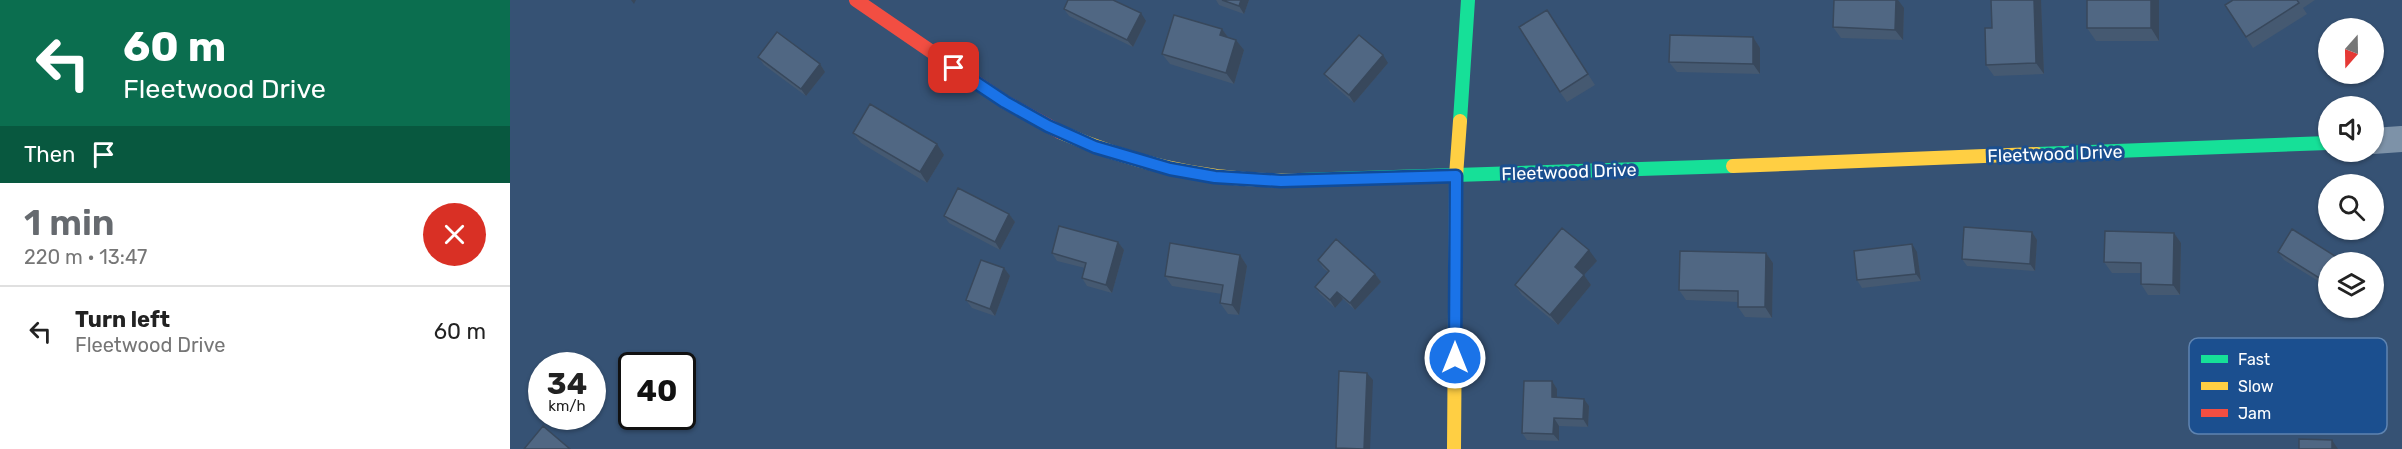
<!DOCTYPE html>
<html lang="en">
<head>
<meta charset="utf-8">
<style>
  :root { --surface:#fff; --page:#f6f6f6; --text:#222; --muted:#767676; --line:#e0e0e0; --accent:#666a6f }
  body { margin:0; font-family:Rubik,sans-serif; background:var(--page); color:var(--text); height:100vh; display:flex; flex-direction:column; font-size:22px; white-space:nowrap }
  * { box-sizing:border-box; margin:0 }
  p { font-size:20px; color:var(--muted) }
  .icon { flex:none; width:33px; height:33px; fill:none; stroke:currentColor; stroke-width:2; stroke-linecap:round; stroke-linejoin:round }
  .map { position:relative; flex:1; overflow:hidden }
  .sheet { display:flex; flex-direction:column; background:var(--surface); width:510px }
  .sheet>* { flex:none }
  .hud { background:#0b6e4f; color:#fff; overflow:hidden }
  .needle { width:39px; rotate:200deg }
  .buttons { position:absolute; left:1808px; top:18px; display:grid; gap:12px }
  .buttons a { display:grid; place-items:center; width:66px; height:66px; border-radius:50%; background:var(--surface); box-shadow:0 2px 4px #0004; font-size:30px }
  .speed { position:absolute; left:18px; top:352px; display:flex; gap:12px; font-size:30px; font-weight:700; text-align:center }
  .speed>* { display:grid; place-content:center; width:78px; height:78px; border-radius:50%; background:var(--surface); box-shadow:0 2px 4px #0004; line-height:1 }
  .speed small { font-size:15px; font-weight:400 }
  .speed .limit { border:3px solid #111; border-radius:9px; background:#fff; color:#111 }
  .pin { position:absolute; display:grid; place-items:center; width:51px; height:51px; color:#fff; margin:-26px; border-radius:12px; box-shadow:0 3px 9px #0006 }
  .me { position:absolute; width:66px; margin:-33px; rotate:0deg; stroke-linejoin:round; filter:drop-shadow(0 0 4px #0008) }
  .turn { display:flex; align-items:center; gap:21px; height:126px; padding:0 24px; font-size:27px }
  .turn .icon { width:78px; height:78px; stroke-width:2.5 }
  .turn b { display:block; font-size:42px; line-height:51px }
  .then { display:flex; align-items:center; height:57px; padding:0 24px; background:#0003; gap:12px; font-size:22px }
  .round { display:grid; place-items:center; flex:none; width:63px; height:63px; border-radius:32px; background:var(--page) }
  .head { display:flex; align-items:center; justify-content:space-between; height:102px; padding:0 24px }
  h1 { font-size:36px; font-weight:600; line-height:45px; color:var(--accent) }
  ul { padding:0; list-style:none }
  li { display:flex; align-items:center; gap:18px; height:90px; padding:0 24px; border-top:2px solid var(--line) }
  li div { flex:1 }
  li b { display:block; font-size:22px }
  li em { font-style:normal }
  main { display:flex; flex:1; min-height:0 }
  .map>svg:first-child { display:block }
  .lines { fill:none; stroke-linecap:round; stroke-linejoin:round }
  .street { stroke:#7d92a8; stroke-width:26 }
  .fast { stroke:#16e098; stroke-width:14 }
  .slow { stroke:#ffcf43; stroke-width:14 }
  .jam { stroke:#f24e42; stroke-width:14 }
  .wall { fill:#455971 }
  .shaded-wall { fill:#38485c }
  .building { fill:#506783; stroke:#38485c; stroke-width:1.5 }
  .route-casing { stroke:#114b97; stroke-width:15 }
  .route { stroke:#1a73e8; stroke-width:10 }
  .labels { text-anchor:middle; stroke-width:6; stroke-linejoin:round; paint-order:stroke }
  .street-label { font-size:18px; fill:#fff; stroke:#1b4f8f }
  .key { fill:#1b4f8f; stroke:#5f84b1; stroke-width:1.5 }
  .key-label { font-size:16px; fill:#fff }
</style>
</head>
<body>
<main>
<section class="sheet">
<div class="hud">
<div class="turn"><svg class="icon" aria-label="left" viewBox="0 0 24 24"><path d="M17 20v-9H6M10 6l-5 5 5 5"/></svg><div><b>60 m</b>Fleetwood Drive</div></div>
<div class="then">Then<svg class="icon" aria-label="arrive" viewBox="0 0 24 24"><path d="M6 21V4h12l-3 4 3 4H6"/></svg></div>
</div>
<div class="head"><div><h1>1 min</h1><p>220 m · 13:47</p></div><a class="round" style="background:#d93025;color:#fff"><svg class="icon" aria-label="close" viewBox="0 0 24 24"><path d="M6 6l12 12M18 6L6 18"/></svg></a></div>
<ul>
<li><svg class="icon" aria-label="left" viewBox="0 0 24 24"><path d="M17 20v-9H6M10 6l-5 5 5 5"/></svg><div><b>Turn left</b><p>Fleetwood Drive</p></div><em>60 m</em></li>
</ul>
</section>
<div class="map">
<svg width="1892" height="449" viewBox="0 0 1892 449">
  <rect width="100%" height="100%" fill="#365274"/>
  <g class="lines">
    <path class="street" d="M1863 141 1892 139"/>
    <path class="fast" d="M950 121 958 0
      M1527 154 1818 143
      M790 180 1223 166"/>
    <path class="slow" d="M550 132C626 165 707 183 790 180
      M1223 166 1527 154
      M944 449 946 176 950 121"/>
    <path class="jam" d="M346 0 495 102 550 132"/>
  </g>
  <path class="wall" d="M706 0H739L734 14 709 5Z
    M1481 0H1531L1534 74 1484 76 1476 65 1482 28Z
    M1649 0V41H1586L1577 28Z
    M1723 0H1805L1793 8 1797 14 1743 48 1736 37Z
    M1394 8 1393 40 1331 38 1323 27Z
    M554 9 636 21 623 47 559 16Z
    M1037 10 1085 85 1057 102 1050 92Z
    M712 29 718 37 726 40 734 50 724 84 660 64 652 54Z
    M1243 37 1250 48V74L1167 72 1159 62Z
    M248 57 310 64 315 72 296 96 254 65Z
    M878 63 844 103 820 82 814 74Z
    M343 133 434 155 417 183 351 143Z
    M499 214 505 222 490 250 439 223 434 216Z
    M1522 232 1527 240 1525 271 1457 266 1452 259Z
    M1664 233 1671 243 1670 295H1638L1631 284V273H1602L1594 262Z
    M608 242 614 250 602 293 577 286 572 278 575 268 547 261 542 253Z
    M1407 252 1411 281 1352 288 1347 280Z
    M1768 252 1818 262V287L1774 260Z
    M1256 253 1263 263 1262 318 1235 317 1228 307V302L1176 300 1169 290Z
    M730 255 737 266 729 315 718 314 710 303 712 294 662 286 655 276Z
    M808 260 865 274 871 282 845 310 833 299 825 308 810 294 805 287 818 272 813 268Z
    M1087 261 1074 275 1081 285 1048 325 1012 295 1005 285Z
    M494 268 500 276 485 316 462 308 456 300Z
    M1042 381 1047 389V398L1074 399 1079 406 1078 427 1049 426V441L1017 440 1012 433Z"/>
  <path class="shaded-wall" d="M121 0H126L124 4Z
    M731 0H739L734 14 729 6Z
    M1386 0H1388L1394 8 1393 40 1385 30Z
    M1524 0H1531L1534 74 1526 63Z
    M1641 0H1649V41L1641 28Z
    M631 13 636 21 623 47 617 40Z
    M712 29 720 40 710 35Z
    M1243 37 1250 48V74L1243 64Z
    M726 40 734 50 724 84 716 73Z
    M873 55 878 63 844 103 839 95Z
    M310 64 315 72 296 96 291 89Z
    M427 144 434 155 417 183 410 172Z
    M499 214 505 222 490 250 485 242Z
    M1522 232 1527 240 1525 271 1520 264Z
    M1664 233 1671 243 1670 295 1663 285Z
    M608 242 614 250 602 293 596 285Z
    M1402 244 1407 252 1411 281 1406 274Z
    M1079 250 1087 261 1074 275 1081 285 1048 325 1040 315 1065 267Z
    M1256 253 1263 263 1262 318 1255 307Z
    M730 255 737 266 729 315 722 305Z
    M494 268 500 276 485 316 480 309Z
    M865 274 871 282 845 310 840 303Z
    M1818 275V286L1814 281Z
    M827 292 833 299 825 308 820 300Z
    M857 373 863 380 860 449H854Z
    M1042 381 1047 389V405L1042 397Z
    M1074 399 1079 406 1078 427 1073 419Z
    M1044 418 1049 426V441L1043 434Z
    M1822 440 1828 449H1822Z"/>
  <path class="building" d="M558 0H603L631 13 617 40 554 9Z
    M712 0H731L729 6Z
    M1324 0H1386L1385 30 1323 27Z
    M1481 0H1524L1526 63 1476 65 1475 28H1482Z
    M1577 0H1641V28H1577Z
    M1723 0H1787L1789 3 1736 37 1715 5Z
    M1037 10 1078 74 1050 92 1009 27Z
    M664 15 712 29 710 35 726 40 716 73 652 54Z
    M267 32 310 64 291 89 248 57Z
    M849 35 873 55 839 95 814 74Z
    M1160 35 1243 37V64L1159 62Z
    M360 104 427 144 410 172 343 133Z
    M448 188 499 214 485 242 434 216Z
    M549 226 608 242 596 285 572 278 576 263 542 253Z
    M1454 227 1522 232 1520 264 1452 259Z
    M1052 228 1079 250 1065 267 1074 275 1040 315 1005 285Z
    M1782 229 1828 258 1826 262H1818V275L1814 281 1768 252Z
    M1595 231 1664 233 1663 285 1631 284V263L1594 262Z
    M826 239 865 274 840 303 827 292 820 300 805 287 819 271 808 260Z
    M660 243 730 255 722 305 710 303 713 285 655 276Z
    M1402 244 1406 274 1347 280 1344 251Z
    M1170 251 1256 253 1255 307H1228V291L1169 290Z
    M471 260 494 268 480 309 456 300Z
    M829 371 857 373 854 449 826 448Z
    M1014 381H1042V397L1074 399 1073 419 1044 418 1043 434 1012 433Z
    M33 426 60 449H14Z
    M1789 439 1822 440V449H1789Z"/>
  <g class="lines">
    <defs>
      <path id="route" d="M444 68 495 102 538 126 585 147 660 169 705 177 771 181 946 176 945 358"/>
    </defs>
    <use href="#route" class="route-casing"/>
    <use href="#route" class="route"/>
  </g>
  <g class="labels">
    <g class="street-label">
      <text transform="translate(1545 154) rotate(-2)" y="6">Fleetwood Drive</text>
      <text transform="translate(1059 172) rotate(-2)" y="6">Fleetwood Drive</text>
    </g>
  </g>
  <rect x="1679" y="338" width="198" height="96" rx="9" class="key"/>
  <rect x="1691" y="355" width="27" height="8" fill="#16e098"/>
  <rect x="1691" y="382" width="27" height="8" fill="#ffcf43"/>
  <rect x="1691" y="409" width="27" height="8" fill="#f24e42"/>
  <g class="key-label">
    <text x="1728" y="365">Fast</text>
    <text x="1728" y="392">Slow</text>
    <text x="1728" y="419">Jam</text>
  </g>
</svg>
<div class="buttons">
<a><svg class="needle" viewBox="-14 -14 28 28"><path d="M0-13l5 13h-10z" fill="#e53935"/><path d="M0 13l5-13h-10z" fill="#767676"/></svg></a>
<a><svg class="icon" aria-label="sound" viewBox="0 0 24 24"><path d="M4 9h4l5-4v14l-5-4H4zM17 9q2 3 0 6"/></svg></a>
<a><svg class="icon" aria-label="search" viewBox="0 0 24 24"><circle cx="10" cy="10" r="6"/><path d="M15 15l6 6"/></svg></a>
<a><svg class="icon" aria-label="layers" viewBox="0 0 24 24"><path d="M12 4l9 5-9 5-9-5zM3 14l9 5 9-5"/></svg></a>
</div>
<div class="speed"><div>34<small>km/h</small></div><div class="limit">40</div></div>
<div class="pin" style="left:444px;top:68px;background:#d93025"><svg class="icon" aria-label="arrive" viewBox="0 0 24 24"><path d="M6 21V4h12l-3 4 3 4H6"/></svg></div>
<svg class="me" style="left:945px;top:358px" viewBox="-20 -20 40 40"><circle r="17" fill="#1a73e8" stroke="#fff" stroke-width="3"/><path d="M0-11L8 9 0 5-8 9z" fill="#fff"/></svg>
</div>
</main>
</body>
</html>
